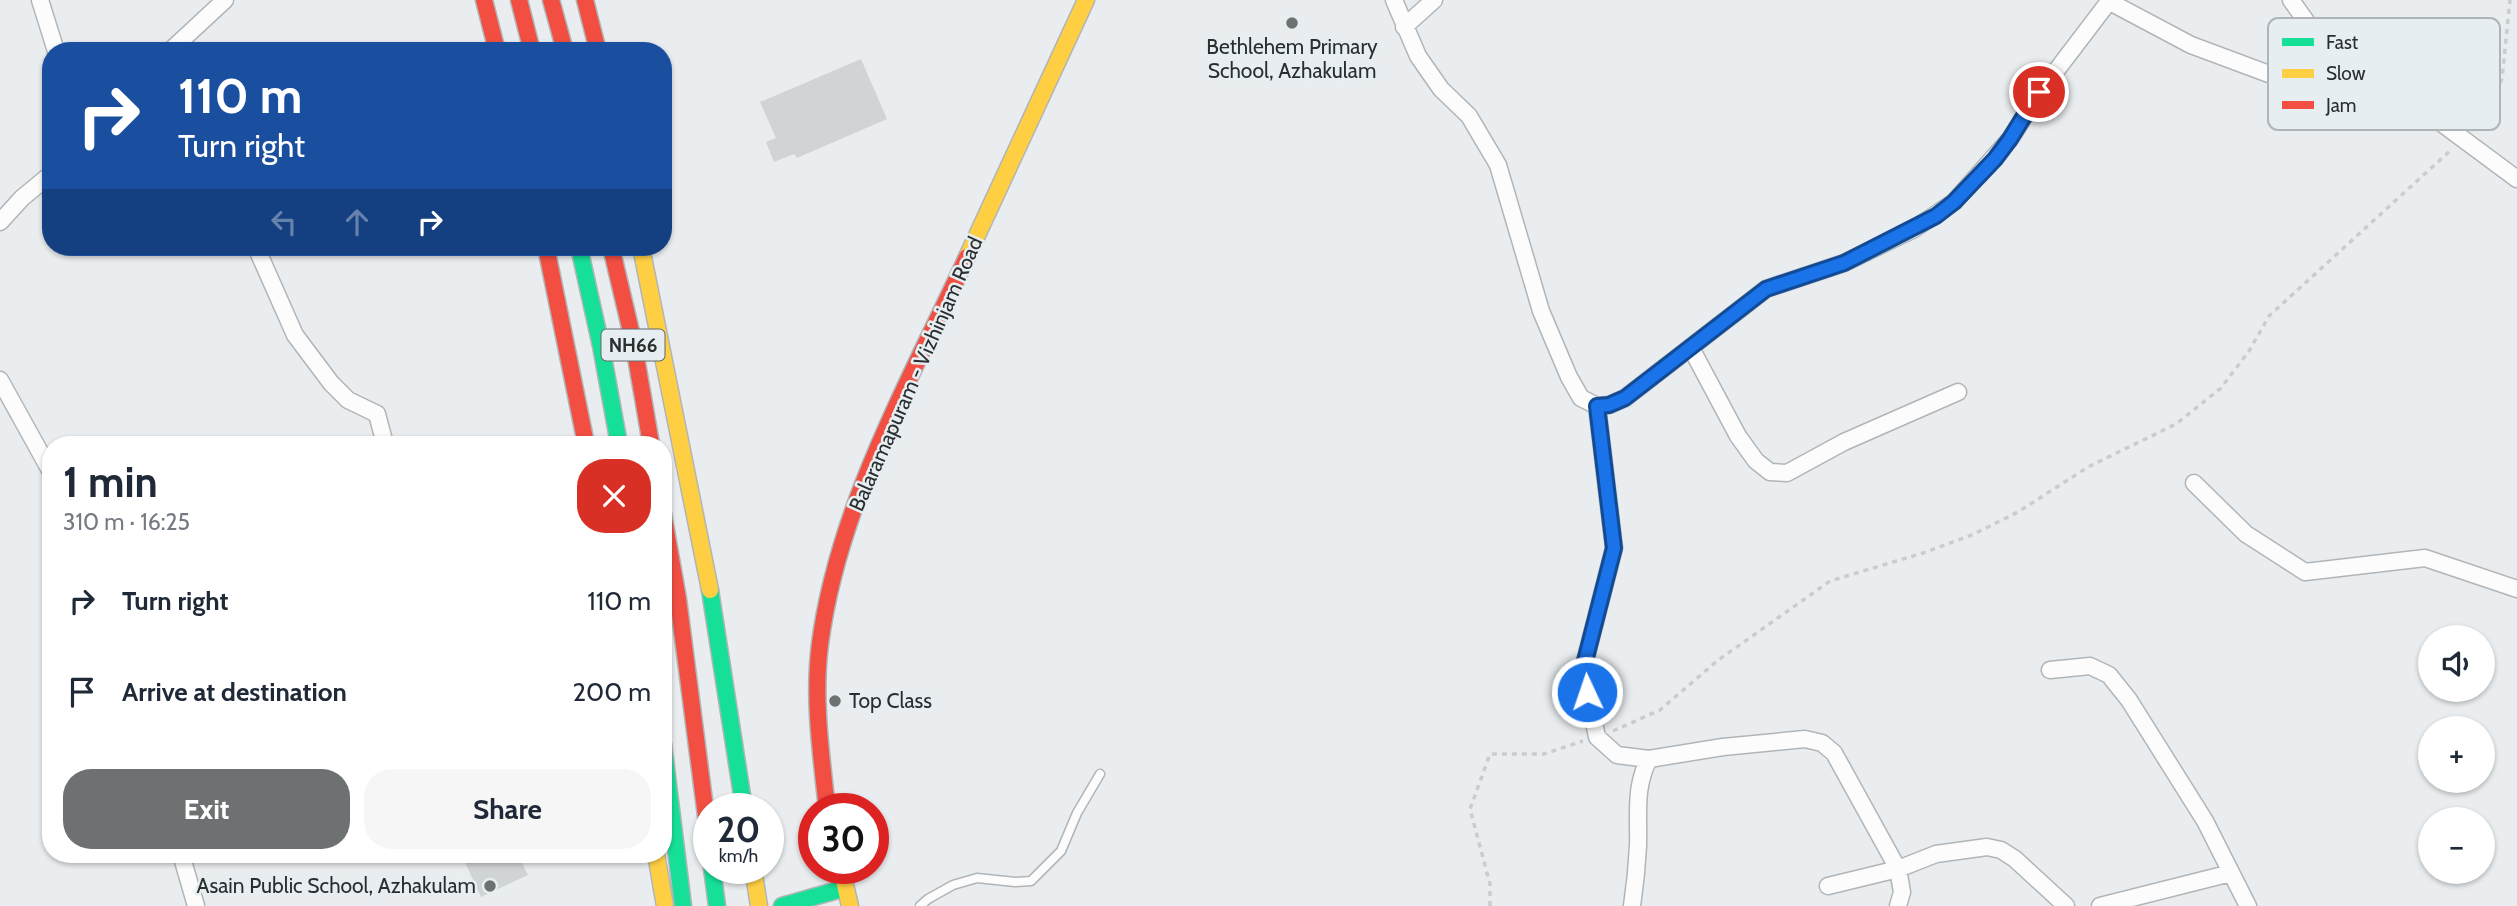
<!DOCTYPE html>
<html lang="en">
<head>
<meta charset="utf-8">
<style>
  :root { --surface:#fff; --page:#f6f6f7; --text:#1f2937; --muted:#747a83; --accent:#6e7172 }
  body { margin:0; font-family:Cabin,sans-serif; background:var(--page); color:var(--text); height:100vh; display:flex; flex-direction:column; font-size:26px; white-space:nowrap }
  * { box-sizing:border-box; margin:0 }
  p { font-size:23px; color:var(--muted) }
  .icon { flex:none; width:38px; height:38px; fill:none; stroke:currentColor; stroke-width:2; stroke-linecap:round; stroke-linejoin:round }
  .map { position:relative; flex:1; overflow:hidden }
  .panel { position:absolute; left:42px; top:436px; width:630px; height:427px; display:flex; flex-direction:column; background:var(--surface); border-radius:28px; box-shadow:0 2px 5px #0004 }
  .panel>* { flex:none }
  .guide { position:absolute; left:42px; top:42px; width:630px; height:214px; border-radius:28px; box-shadow:0 2px 5px #0004; background:#1a4fa0; color:#fff; overflow:hidden }
  .tools { position:absolute; left:2418px; top:625px; display:grid; gap:14px }
  .tools a { display:grid; place-items:center; width:77px; height:77px; border-radius:50%; background:var(--surface); box-shadow:0 2px 5px #0004; font-size:35px }
  .speed { position:absolute; left:693px; top:793px; display:flex; gap:14px; font-size:35px; font-weight:700; text-align:center }
  .speed>* { display:grid; place-content:center; width:91px; height:91px; border-radius:50%; background:var(--surface); box-shadow:0 2px 5px #0004; line-height:1 }
  .speed small { font-size:18px; font-weight:400 }
  .speed .limit { border:10px solid #d22; background:#fff; color:#111 }
  .pin { position:absolute; display:grid; place-items:center; width:60px; height:60px; color:#fff; margin:-30px; border:4px solid #fff; border-radius:50%; box-shadow:0 2px 7px #0007 }
  .me { position:absolute; width:77px; margin:-38px; rotate:357deg; stroke-linejoin:round; filter:drop-shadow(0 0 5px #0008) }
  .turn { display:flex; align-items:center; gap:24px; height:147px; padding:0 21px; font-size:32px }
  .turn .icon { width:91px; height:91px; stroke-width:2.5 }
  .turn b { display:block; font-size:49px; line-height:60px }
  .lanes { display:flex; align-items:center; height:66px; padding:0 21px; background:#0003; justify-content:center; gap:35px; direction:ltr }
  .lanes .off { opacity:.35 }
  .round { display:grid; place-items:center; flex:none; width:74px; height:74px; border-radius:28px; background:var(--page) }
  .headline { display:flex; align-items:center; justify-content:space-between; height:119px; padding:0 21px }
  h1 { font-size:42px; font-weight:700; line-height:52px }
  .cta { display:flex; gap:14px; margin-top:auto; padding:14px 21px }
  .cta a { flex:1; height:80px; border-radius:28px; background:var(--accent); color:#fff; font-size:28px; font-weight:700; line-height:80px; text-align:center }
  .cta a+a { background:var(--page); color:var(--text) }
  ul { padding:0; list-style:none }
  li { display:flex; align-items:center; gap:21px; height:91px; padding:0 21px }
  li div { flex:1 }
  li b { display:block; font-size:26px }
  li em { font-style:normal }
  .map>svg:first-child { display:block }
  .building { fill:#d1d4d5 }
  .lines { fill:none; stroke-linecap:round; stroke-linejoin:round }
  .lane-casing { stroke:#b2b5b7; stroke-width:11 }
  .street-casing { stroke:#b2b5b7; stroke-width:19 }
  .fast-casing { stroke:#b2b5b7; stroke-width:19 }
  .slow-casing { stroke:#b2b5b7; stroke-width:19 }
  .jam-casing { stroke:#b2b5b7; stroke-width:19 }
  .path { stroke:#cacccd; stroke-width:3.5; stroke-dasharray:5 5; stroke-linecap:butt }
  .lane { stroke:#fcfcfd; stroke-width:8 }
  .street { stroke:#fcfcfd; stroke-width:16 }
  .fast { stroke:#16e098; stroke-width:16 }
  .slow { stroke:#ffcf43; stroke-width:16 }
  .jam { stroke:#f24e42; stroke-width:16 }
  .route-casing { stroke:#114b97; stroke-width:18 }
  .route { stroke:#1a73e8; stroke-width:12 }
  .poi-dot { fill:#6e7172; stroke:#e6eef2; stroke-width:2.5 }
  .labels { text-anchor:middle; stroke-width:5; stroke-linejoin:round; paint-order:stroke }
  .shield { fill:#e6eef2; stroke:#63686a; stroke-width:2 }
  .shield-label { font-size:19px; font-weight:bold; fill:#2b2e2f }
  .poi-label { font-size:21px; fill:#2b2e2f; stroke:#e6eef2 }
  .street-label { font-size:21px; fill:#2b2e2f; stroke:#e6eef2 }
  .key { fill:#e6eef2; stroke:#aeb4b8; stroke-width:2 }
  .key-label { font-size:19px; fill:#2b2e2f }
</style>
</head>
<body>
<div class="map">
<svg width="2517" height="906" viewBox="0 0 2517 906">
  <rect width="100%" height="100%" fill="#e9edef"/>
  <path class="building" d="M861 59 887 119 797 158 794 154 774 162 766 142 776 138 760 102Z
    M461 854H518L528 875 481 897Z"/>
  <g class="lines">
    <defs>
      <path id="lane" d="M920 906 928 899 953 885 977 878 1015 882 1031 881 1061 851 1077 813 1100 774"/>
      <path id="street" d="M40 0 56 51
        M1394 0 1418 56 1441 89 1469 116 1498 165 1541 311 1569 377 1581 398 1597 406 1609 405 1625 398 1766 289 1844 263 1914 229 1954 202 2010 139 2040 92 2110 0
        M2291 0 2335 62 2378 76 2517 179
        M2110 2 2191 45 2285 80 2335 62
        M1404 27 1434 0
        M170 51 225 0
        M0 222 22 198 51 174
        M256 247 295 335 331 383 348 400 377 414 385 444
        M1691 348 1738 436 1756 461 1770 472 1787 473 1844 442 1958 392
        M0 380 51 472
        M1597 406 1614 548 1583 669 1597 737 1617 755 1649 759
        M2194 483 2246 534 2305 572 2425 558 2517 589
        M2050 670 2090 666 2109 675 2129 700 2205 821 2248 906
        M181 854 196 906
        M1828 886 1898 869 1936 854 1987 847 2001 850 2015 859 2066 906
        M1632 906C1635 886 1637 866 1638 846 1639 814 1634 788 1649 759L1723 747 1805 739 1822 743 1834 753 1898 869 1902 892 1898 906
        M2100 906 2231 873"/>
      <path id="fast" d="M579 247 601 346 619 444
        M710 590 744 808
        M663 744 683 906
        M712 868 717 906
        M782 906 845 888"/>
      <path id="slow" d="M641 247 710 590
        M967 257 1086 0
        M656 854 665 906
        M753 868 759 906
        M841 868 850 906"/>
      <path id="jam" d="M484 0 497 51
        M519 0 532 51
        M551 0 565 51
        M585 0 598 51
        M546 247 586 444
        M611 247 633 340 651 444
        M663 514 678 599 709 839
        M827 808C821 754 813 698 820 644 838 506 910 381 967 257"/>
    </defs>
    <use href="#lane" class="lane-casing"/>
    <use href="#street" class="street-casing"/>
    <use href="#fast" class="fast-casing"/>
    <use href="#slow" class="slow-casing"/>
    <use href="#jam" class="jam-casing"/>
    <path class="path" d="M2476 127 2502 79 2510 0
      M1613 731 1660 710 1717 661 1830 581 1923 553 1974 534 2018 512 2088 467 2176 424 2221 388 2249 351 2269 316 2452 149
      M1490 906V884L1470 809 1490 754H1544L1583 741"/>
    <use href="#lane" class="lane"/>
    <use href="#street" class="street"/>
    <use href="#fast" class="fast"/>
    <use href="#slow" class="slow"/>
    <use href="#jam" class="jam"/>
  </g>
  <g class="lines">
    <defs>
      <path id="route" d="M1587 692 1583 669 1614 548 1597 406 1609 405 1625 398 1766 289 1844 263 1936 216 1954 202 1995 159 2010 139 2039 92"/>
    </defs>
    <use href="#route" class="route-casing"/>
    <use href="#route" class="route"/>
  </g>
  <g class="poi-dot">
    <circle cx="1292" cy="23" r="7"/>
    <circle cx="835" cy="701" r="7"/>
    <circle cx="490" cy="886" r="7"/>
  </g>
  <g class="labels">
    <rect class="shield" x="601.5" y="329.5" width="63" height="31" rx="5"/>
    <g class="shield-label">
      <text x="633" y="352">NH66</text>
    </g>
    <g class="poi-label">
      <text x="1292" y="54">Bethlehem Primary<tspan x="1292" dy="24">School, Azhakulam</tspan></text>
      <text x="849" y="708" text-anchor="start">Top Class</text>
      <text x="476" y="893" text-anchor="end">Asain Public School, Azhakulam</text>
    </g>
    <g class="street-label">
      <text transform="translate(916 374) rotate(-66)" y="7">Balaramapuram - Vizhinjam Road</text>
    </g>
  </g>
  <rect x="2268" y="18" width="232" height="112" rx="10" class="key"/>
  <rect x="2282" y="38" width="32" height="8" fill="#16e098"/>
  <rect x="2282" y="69" width="32" height="9" fill="#ffcf43"/>
  <rect x="2282" y="101" width="32" height="8" fill="#f24e42"/>
  <g class="key-label">
    <text x="2326" y="49">Fast</text>
    <text x="2326" y="80">Slow</text>
    <text x="2326" y="112">Jam</text>
  </g>
</svg>
<div class="tools">
<a><svg class="icon" aria-label="sound" viewBox="0 0 24 24"><path d="M4 9h4l5-4v14l-5-4H4zM17 9q2 3 0 6"/></svg></a>
<a>+</a>
<a>−</a>
</div>
<div class="speed"><div>20<small>km/h</small></div><div class="limit">30</div></div>
<div class="pin" style="left:2039px;top:92px;background:#d93025"><svg class="icon" aria-label="arrive" viewBox="0 0 24 24"><path d="M6 21V4h12l-3 4 3 4H6"/></svg></div>
<svg class="me" style="left:1587px;top:692px" viewBox="-20 -20 40 40"><circle r="17" fill="#1a73e8" stroke="#fff" stroke-width="3"/><path d="M0-11L8 9 0 5-8 9z" fill="#fff"/></svg>
<div class="guide">
<div class="turn"><svg class="icon" aria-label="right" viewBox="0 0 24 24"><path d="M7 20v-9h11M14 6l5 5-5 5"/></svg><div><b>110 m</b>Turn right</div></div>
<div class="lanes"><svg class="icon off" aria-label="left" viewBox="0 0 24 24"><path d="M17 20v-9H6M10 6l-5 5 5 5"/></svg><svg class="icon off" aria-label="ahead" viewBox="0 0 24 24"><path d="M12 20V5M6 11l6-6 6 6"/></svg><svg class="icon" aria-label="right" viewBox="0 0 24 24"><path d="M7 20v-9h11M14 6l5 5-5 5"/></svg></div>
</div>
<section class="panel">
<div class="headline"><div><h1>1 min</h1><p>310 m · 16:25</p></div><a class="round" style="background:#d93025;color:#fff"><svg class="icon" aria-label="close" viewBox="0 0 24 24"><path d="M6 6l12 12M18 6L6 18"/></svg></a></div>
<ul>
<li><svg class="icon" aria-label="right" viewBox="0 0 24 24"><path d="M7 20v-9h11M14 6l5 5-5 5"/></svg><div><b>Turn right</b></div><em>110 m</em></li>
<li><svg class="icon" aria-label="arrive" viewBox="0 0 24 24"><path d="M6 21V4h12l-3 4 3 4H6"/></svg><div><b>Arrive at destination</b></div><em>200 m</em></li>
</ul>
<div class="cta"><a>Exit</a><a>Share</a></div>
</section>
</div>
</body>
</html>
